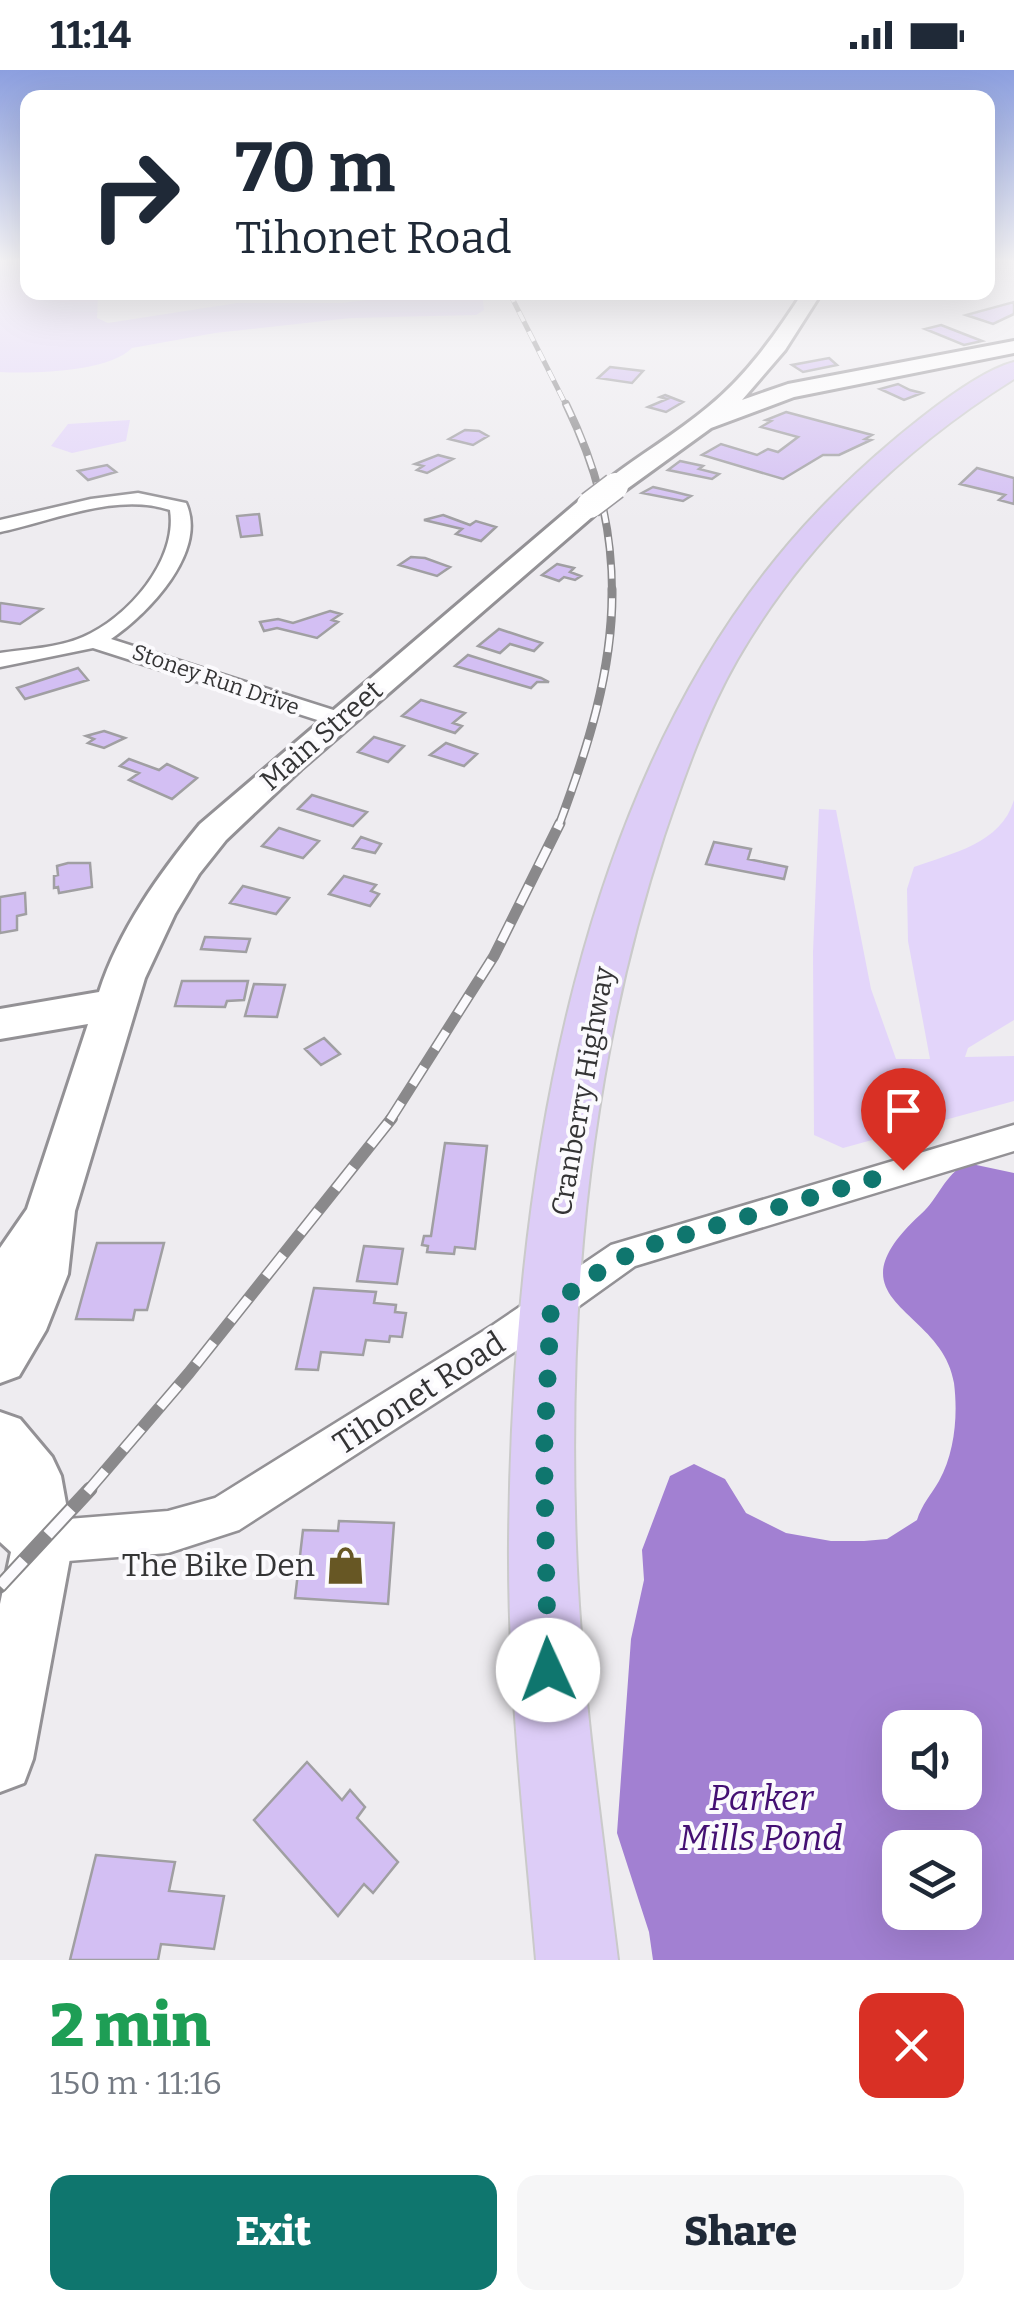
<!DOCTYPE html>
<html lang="en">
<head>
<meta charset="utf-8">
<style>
  :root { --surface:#fff; --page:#f6f6f7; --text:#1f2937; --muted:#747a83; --accent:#0f766e }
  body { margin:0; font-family:Bitter,serif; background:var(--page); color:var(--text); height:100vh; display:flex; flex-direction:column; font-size:38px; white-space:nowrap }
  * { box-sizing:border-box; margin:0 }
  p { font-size:32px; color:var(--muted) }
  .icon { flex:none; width:55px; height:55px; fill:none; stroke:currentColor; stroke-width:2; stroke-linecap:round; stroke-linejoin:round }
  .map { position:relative; height:1890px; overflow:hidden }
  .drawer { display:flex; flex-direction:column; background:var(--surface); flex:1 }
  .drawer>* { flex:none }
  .banner { position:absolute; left:20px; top:20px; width:975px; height:210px; border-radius:20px; box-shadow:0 10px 40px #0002; background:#fff; color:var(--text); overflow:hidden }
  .buttons { position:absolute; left:882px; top:1640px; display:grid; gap:20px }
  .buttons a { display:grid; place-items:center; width:100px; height:100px; border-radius:20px; background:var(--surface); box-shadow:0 10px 40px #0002; font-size:50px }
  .pin { position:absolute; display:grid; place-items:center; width:85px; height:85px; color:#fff; margin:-102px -42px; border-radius:50% 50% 50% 0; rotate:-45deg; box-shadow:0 0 10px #0007 }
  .pin .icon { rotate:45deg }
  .me { position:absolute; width:110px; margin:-55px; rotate:358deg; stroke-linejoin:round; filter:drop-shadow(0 0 8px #0008) }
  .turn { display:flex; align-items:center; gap:35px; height:210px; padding:0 50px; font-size:45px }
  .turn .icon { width:130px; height:130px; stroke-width:2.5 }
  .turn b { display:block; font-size:70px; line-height:85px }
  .round { display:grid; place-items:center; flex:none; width:105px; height:105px; border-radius:20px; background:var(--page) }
  .head { display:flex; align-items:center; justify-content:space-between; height:170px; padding:0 50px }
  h1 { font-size:60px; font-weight:800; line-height:75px; color:#1e9e55 }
  .primary-button { display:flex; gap:20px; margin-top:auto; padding:20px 50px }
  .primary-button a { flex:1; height:115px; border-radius:20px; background:var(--accent); color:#fff; font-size:40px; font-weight:800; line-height:115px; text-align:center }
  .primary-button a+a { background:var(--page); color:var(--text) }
  .status { display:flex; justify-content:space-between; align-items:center; height:70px; padding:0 50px; background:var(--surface); direction:ltr }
  .status svg { height:28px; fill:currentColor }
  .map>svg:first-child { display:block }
  .green { fill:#e3d5fa }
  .water { fill:#a280d2; fill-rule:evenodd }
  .building { fill:#d3bff3; stroke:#a09fa2; stroke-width:2.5 }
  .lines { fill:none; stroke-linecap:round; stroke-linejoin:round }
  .street-casing { stroke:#939195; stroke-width:5 }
  .secondary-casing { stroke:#939195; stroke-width:6 }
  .primary-casing { stroke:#cacaca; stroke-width:4 }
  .street { fill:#fff; fill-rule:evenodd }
  .secondary { fill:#fff; fill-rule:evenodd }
  .primary { fill:#ddcdf7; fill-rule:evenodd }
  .rail-far5-casing { stroke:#8a898b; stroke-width:5 }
  .rail-far4-casing { stroke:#8a898b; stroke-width:8 }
  .rail-far3-casing { stroke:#8a898b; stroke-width:9 }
  .rail-far2-casing { stroke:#8a898b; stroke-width:11 }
  .rail-far1-casing { stroke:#8a898b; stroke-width:12 }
  .rail-casing { stroke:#8a898b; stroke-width:15 }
  .rail-far5 { stroke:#fbfafd; stroke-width:4; stroke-dasharray:11; stroke-linecap:butt }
  .rail-far4 { stroke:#fbfafd; stroke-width:5; stroke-dasharray:14; stroke-linecap:butt }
  .rail-far3 { stroke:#fbfafd; stroke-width:6; stroke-dasharray:18; stroke-linecap:butt }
  .rail-far2 { stroke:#fbfafd; stroke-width:8; stroke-dasharray:21; stroke-linecap:butt }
  .rail-far1 { stroke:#fbfafd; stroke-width:9; stroke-dasharray:28; stroke-linecap:butt }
  .rail { stroke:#fbfafd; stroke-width:11; stroke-dasharray:35; stroke-linecap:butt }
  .secondary-bridge-casing { stroke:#939195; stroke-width:29; stroke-linecap:butt }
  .secondary-bridge { stroke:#fff; stroke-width:26 }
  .route { stroke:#0f766e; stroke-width:18; stroke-dasharray:0 32.4 }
  .labels { text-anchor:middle; stroke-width:8; stroke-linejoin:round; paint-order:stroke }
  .far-street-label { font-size:22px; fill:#343435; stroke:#fbfafd }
  .street-label { font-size:28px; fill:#343435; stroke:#fbfafd }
  .near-street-label { font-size:32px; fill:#343435; stroke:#fbfafd }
  .near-poi-label { font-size:32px; fill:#343435; stroke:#fbfafd; text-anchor:end }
  .near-water-label { font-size:35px; font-style:italic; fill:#441073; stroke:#fbfafd }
</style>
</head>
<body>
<div class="status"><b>11:14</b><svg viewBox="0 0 49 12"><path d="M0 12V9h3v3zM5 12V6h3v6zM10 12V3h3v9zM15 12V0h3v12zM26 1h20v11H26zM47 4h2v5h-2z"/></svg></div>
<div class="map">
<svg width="1014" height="1890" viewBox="0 0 1014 1890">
  <rect width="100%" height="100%" fill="#eeecf0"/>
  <path class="green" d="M0 189H27L28 222 93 223 98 227 97 248 108 253 237 233H341L428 223H482L484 240 476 245 351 248 215 263 132 278C109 302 31 304 0 302Z
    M130 350 126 371 72 383 51 376 68 354Z
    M1014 730V950L968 978 965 987 1014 986V1031L843 1078 814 1065 813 882 819 739 836 740 871 919 896 989H930L908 871 907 819 914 797C952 783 1001 774 1014 730Z"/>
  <path class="water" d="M967 1093 1014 1103V1890H653L649 1862 617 1763 631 1569 644 1510 642 1480 670 1406 694 1394 725 1409 746 1443 786 1463 831 1471H864L887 1469 917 1450C922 1434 931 1425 939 1411 955 1382 958 1345 954 1313 942 1236 824 1233 921 1144 939 1128 944 1105 967 1093ZM900 1658H965V1722H900ZM900 1778H965V1842H900Z"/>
  <path class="building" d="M1014 232V244L993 254 966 245Z
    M941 255 964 264 982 271 964 275 925 259Z
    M829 288 837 295 803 302 792 295Z
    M610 297 643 301 632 313 598 308Z
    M898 314 910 320 922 323 904 330 880 319Z
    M665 325 683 332 666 342 648 337 667 329 660 327Z
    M786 342 872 365 865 369 871 370 839 385H823L783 409 702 385 721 374 757 385 768 379 778 382 798 367 761 357 771 351 766 350Z
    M465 360 479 361 488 366 473 375 449 369Z
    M438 385 453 389 427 403 417 400 423 396 415 394Z
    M680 391 703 396 699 399 719 404 712 409 668 400Z
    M107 395 116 402 88 410 78 401Z
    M977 398 1014 408V434L999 430 1005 425 960 414Z
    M653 417 675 422 691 426 683 431 642 423Z
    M259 444 262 465 241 467 237 446Z
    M443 445 470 455 476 451 496 457 481 471 456 464 462 459 424 450Z
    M411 487 425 488 450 497 437 506 399 495Z
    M557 494 574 498 570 502 581 506 575 510 564 507 559 511 542 505Z
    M0 534 1 533 42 539 20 554 0 551Z
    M330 541 341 544 332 550 338 552 317 568 277 558 264 561 260 552 278 549 293 553Z
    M499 559 542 573 534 581 510 574 500 583 478 576Z
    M468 585 541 608 549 612H537L531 618 455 596Z
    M78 598 88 610 25 629 17 618Z
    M421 630 465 643 453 653 462 656 455 663 402 646Z
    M104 661 125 668 104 678 88 673 94 669 86 666Z
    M374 667 404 676 388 692 358 682Z
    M446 673 477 684 464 696 430 685Z
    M129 689 159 700 167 694 197 708 172 729 129 710 139 703 120 696Z
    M312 725 367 742 353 756 298 739Z
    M279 758 319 771 303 788 262 776Z
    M361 767 381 774 375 783 353 778Z
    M714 772 751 779 748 789 787 797 784 809 706 794Z
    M68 793H90L92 817 59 823 58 817 54 818V806L58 805 57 796Z
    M344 806 376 815 371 821 379 824 370 836 329 824Z
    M243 816 289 828 276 844 230 833Z
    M25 823 26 844 17 846V860L0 863V827Z
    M205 867 250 869 246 882 201 879Z
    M182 911H248L244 930 227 931 225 937 175 936Z
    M254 914 285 915 277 947 245 946Z
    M324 968 340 984 321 995 305 979Z
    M445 1073 487 1076 475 1179 455 1177 454 1184 427 1182 428 1176 422 1175 424 1166H431Z
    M97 1173H164L147 1240H135L133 1250 76 1249Z
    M364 1176 403 1179 397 1214 357 1211Z
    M314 1218 376 1222 374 1233 396 1235 395 1242 406 1243 402 1267 390 1266 389 1272 366 1270 363 1285 321 1282 318 1300 296 1299Z
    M339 1451 394 1453 388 1534 295 1528 303 1460 338 1461Z
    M307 1692 342 1730 350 1720 365 1737 357 1748 398 1792 373 1823 364 1814 338 1846 254 1750Z
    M96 1785 175 1792 169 1821 224 1826 214 1879 161 1874 158 1890H70Z"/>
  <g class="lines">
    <defs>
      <path id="street" d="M138 423 186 433C208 482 148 544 111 569L346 644 350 649 346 654H330L93 578 0 597V583C27 579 58 578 83 567 128 548 178 490 170 440 116 422 53 451 0 462V450L91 429Z
        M1014 1055V1081L635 1196 519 1279 239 1460 168 1483 43 1493 28 1487 22 1472 28 1457 43 1451 168 1441 215 1428 493 1255 611 1175Z"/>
      <path id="secondary" d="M803 222H822L785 280 742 330 788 314 1014 271V283L794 327 711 358 624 421H606L602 416 606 411C639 385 676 364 708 337 747 305 776 264 803 222Z
        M590 427 599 429 603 435 599 441 301 699 226 770 199 804 175 844 145 908 75 1141 68 1204 46 1260 19 1306 0 1313V1178L27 1139 88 954 0 969V939L99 922C119 860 159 804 200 754L581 429Z
        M0 1342 20 1349 52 1387 61 1406 73 1472 33 1689 24 1713 0 1722V1534L11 1482 0 1472Z"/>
      <path id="primary" d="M1014 292V309C902 379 803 475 737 590 706 644 684 707 664 766 589 995 567 1237 576 1476 581 1615 601 1752 618 1890H536C524 1751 508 1613 509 1473 512 1122 573 680 836 423 873 386 966 304 1014 292Z"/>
    </defs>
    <use href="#street" class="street-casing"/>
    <use href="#secondary" class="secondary-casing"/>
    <use href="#primary" class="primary-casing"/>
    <use href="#street" class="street"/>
    <use href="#secondary" class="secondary"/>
    <use href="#primary" class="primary"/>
    <defs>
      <path id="rail-far5" d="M509 222 567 337"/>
      <path id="rail-far4" d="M566 334C596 396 612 454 612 522"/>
      <path id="rail-far3" d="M559 755C587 680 613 601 612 519"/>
      <path id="rail-far2" d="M390 1050 494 886 560 753"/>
      <path id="rail-far1" d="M87 1422 189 1303 392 1048"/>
      <path id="rail" d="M0 1516 90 1419"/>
    </defs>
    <use href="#rail-far5" class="rail-far5-casing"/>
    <use href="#rail-far4" class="rail-far4-casing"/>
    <use href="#rail-far3" class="rail-far3-casing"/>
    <use href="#rail-far2" class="rail-far2-casing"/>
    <use href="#rail-far1" class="rail-far1-casing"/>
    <use href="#rail" class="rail-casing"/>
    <use href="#rail-far5" class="rail-far5"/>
    <use href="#rail-far4" class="rail-far4"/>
    <use href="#rail-far3" class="rail-far3"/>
    <use href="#rail-far2" class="rail-far2"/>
    <use href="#rail-far1" class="rail-far1"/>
    <use href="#rail" class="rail"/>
    <defs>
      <path id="secondary-bridge" d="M590 435 615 416"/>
    </defs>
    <use href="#secondary-bridge" class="secondary-bridge-casing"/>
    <use href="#secondary-bridge" class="secondary-bridge"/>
  </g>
  <linearGradient id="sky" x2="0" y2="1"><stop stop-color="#8c9fdf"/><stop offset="0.42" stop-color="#f7f6f8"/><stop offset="1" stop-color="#f7f6f8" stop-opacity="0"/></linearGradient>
  <rect width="1014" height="454" fill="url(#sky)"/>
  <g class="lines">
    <path class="route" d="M548 1600 544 1382 551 1236 607 1196 641 1178 903 1100"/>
  </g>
  <defs>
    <symbol id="shop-bare" viewBox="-9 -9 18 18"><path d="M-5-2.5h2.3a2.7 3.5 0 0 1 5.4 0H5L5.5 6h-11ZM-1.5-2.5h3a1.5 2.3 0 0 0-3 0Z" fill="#675724" stroke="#fbfafd" stroke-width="2.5" paint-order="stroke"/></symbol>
  </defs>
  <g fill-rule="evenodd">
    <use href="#shop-bare" x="318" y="1468" width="55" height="55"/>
  </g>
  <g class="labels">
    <g class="far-street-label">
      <text transform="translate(216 609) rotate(19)" y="8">Stoney Run Drive</text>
    </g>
    <g class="street-label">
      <text transform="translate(321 665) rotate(-41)" y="10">Main Street</text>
      <text transform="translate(582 1021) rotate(-80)" y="10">Cranberry Highway</text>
    </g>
    <g class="near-street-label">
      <text transform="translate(419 1323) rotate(-33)" y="11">Tihonet Road</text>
    </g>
    <g class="near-poi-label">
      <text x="315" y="1506">The Bike Den</text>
    </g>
    <g class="near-water-label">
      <text x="761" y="1740">Parker<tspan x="761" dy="40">Mills Pond</tspan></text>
    </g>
  </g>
</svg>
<div class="buttons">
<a><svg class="icon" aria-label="sound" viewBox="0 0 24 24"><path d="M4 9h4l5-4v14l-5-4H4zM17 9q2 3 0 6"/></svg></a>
<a><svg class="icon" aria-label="layers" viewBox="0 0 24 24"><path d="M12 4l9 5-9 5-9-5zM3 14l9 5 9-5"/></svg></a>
</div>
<div class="pin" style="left:903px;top:1100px;background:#d93025"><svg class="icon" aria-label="arrive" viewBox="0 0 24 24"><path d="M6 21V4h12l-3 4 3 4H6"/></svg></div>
<svg class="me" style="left:548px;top:1600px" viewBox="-20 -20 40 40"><circle r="19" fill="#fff"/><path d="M0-13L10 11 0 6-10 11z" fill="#0f766e"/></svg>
<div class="banner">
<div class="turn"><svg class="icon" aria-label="right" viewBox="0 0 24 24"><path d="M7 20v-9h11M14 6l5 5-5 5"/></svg><div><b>70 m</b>Tihonet Road</div></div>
</div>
</div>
<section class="drawer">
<div class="head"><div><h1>2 min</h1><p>150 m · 11:16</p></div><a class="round" style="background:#d93025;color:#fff"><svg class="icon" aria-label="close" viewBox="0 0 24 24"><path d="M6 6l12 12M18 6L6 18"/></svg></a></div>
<div class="primary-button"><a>Exit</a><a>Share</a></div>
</section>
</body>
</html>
